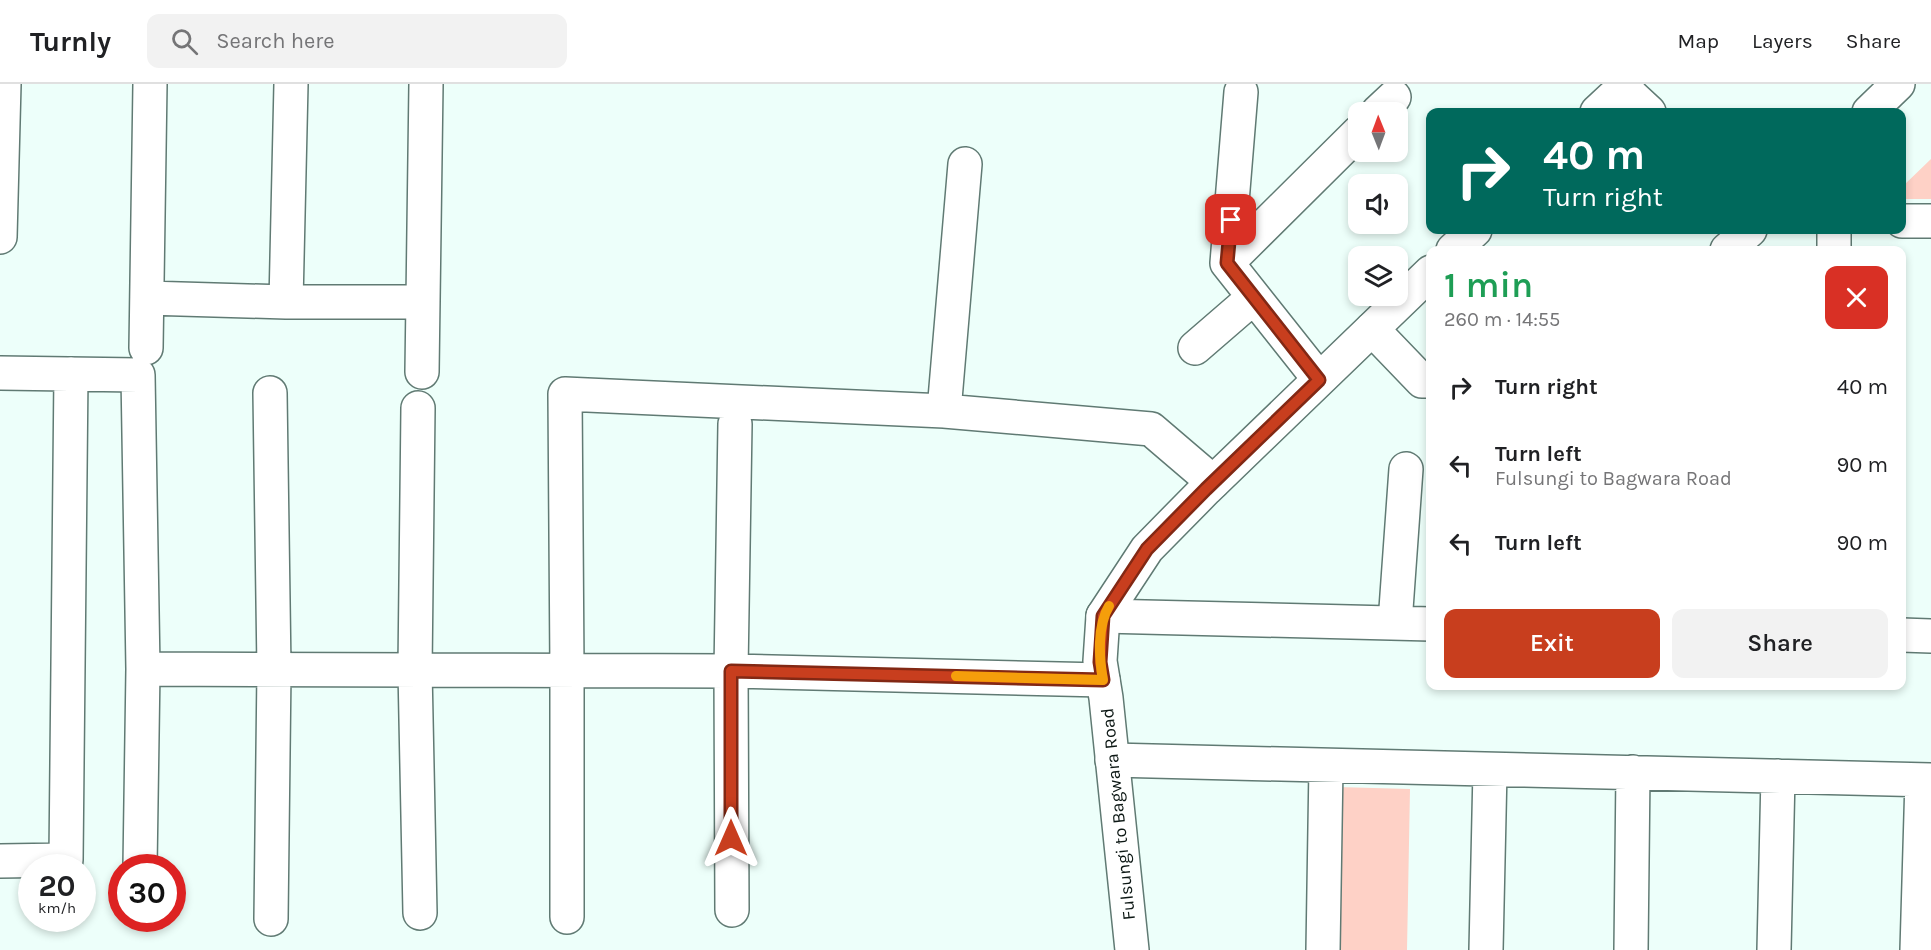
<!DOCTYPE html>
<html lang="en">
<head>
<meta charset="utf-8">
<style>
  :root { --surface:#fff; --page:#f2f2f2; --text:#202124; --muted:#757577; --line:#e0e0e0; --accent:#c83e1e }
  body { margin:0; font-family:Karla,sans-serif; background:var(--page); color:var(--text); height:100vh; display:flex; flex-direction:column; font-size:22px; white-space:nowrap }
  * { box-sizing:border-box; margin:0 }
  p { font-size:20px; color:var(--muted) }
  .icon { flex:none; width:33px; height:33px; fill:none; stroke:currentColor; stroke-width:2; stroke-linecap:round; stroke-linejoin:round }
  .map { position:relative; flex:1; overflow:hidden }
  .sheet { position:absolute; left:1426px; top:162px; width:480px; height:444px; display:flex; flex-direction:column; background:var(--surface); border-radius:12px; box-shadow:0 3px 9px #0003 }
  .sheet>* { flex:none }
  .hud { position:absolute; left:1426px; top:24px; width:480px; height:126px; border-radius:12px; box-shadow:0 3px 9px #0003; background:#00695c; color:#fff; overflow:hidden }
  .needle { width:39px; rotate:359deg }
  .fabs { position:absolute; left:1348px; top:18px; display:grid; gap:12px }
  .fabs a { display:grid; place-items:center; width:60px; height:60px; border-radius:12px; background:var(--surface); box-shadow:0 3px 9px #0003; font-size:30px }
  .speed { position:absolute; left:18px; top:770px; display:flex; gap:12px; font-size:30px; font-weight:700; text-align:center }
  .speed>* { display:grid; place-content:center; width:78px; height:78px; border-radius:50%; background:var(--surface); box-shadow:0 3px 9px #0003; line-height:1 }
  .speed small { font-size:15px; font-weight:400 }
  .speed .limit { border:9px solid #d22; background:#fff; color:#111 }
  .pin { position:absolute; display:grid; place-items:center; width:51px; height:51px; color:#fff; margin:-26px; border-radius:12px; box-shadow:0 3px 9px #0006 }
  .me { position:absolute; width:66px; margin:-33px; rotate:0deg; stroke-linejoin:round; filter:drop-shadow(0 0 4px #0008) }
  .turn { display:flex; align-items:center; gap:21px; height:126px; padding:0 18px; font-size:27px }
  .turn .icon { width:78px; height:78px; stroke-width:2.5 }
  .turn b { display:block; font-size:42px; line-height:51px }
  .round { display:grid; place-items:center; flex:none; width:63px; height:63px; border-radius:12px; background:var(--page) }
  .summary { display:flex; align-items:center; justify-content:space-between; height:102px; padding:0 18px }
  h1 { font-size:36px; font-weight:600; line-height:45px; color:#1e9e55 }
  .button { display:flex; gap:12px; margin-top:auto; padding:12px 18px }
  .button a { flex:1; height:69px; border-radius:12px; background:var(--accent); color:#fff; font-size:24px; font-weight:600; line-height:69px; text-align:center }
  .button a+a { background:var(--page); color:var(--text) }
  ul { padding:0; list-style:none }
  li { display:flex; align-items:center; gap:18px; height:78px; padding:0 18px }
  li div { flex:1 }
  li b { display:block; font-size:22px }
  li em { font-style:normal }
  header { display:flex; align-items:center; gap:36px; box-sizing:border-box; height:84px; padding:0 30px; background:var(--surface); border-bottom:2px solid var(--line) }
  header strong { font-size:28px }
  nav { display:flex; gap:33px; margin-inline-start:auto; font-size:21px }
  .search { width:420px; height:54px; background:var(--page); display:flex; align-items:center; gap:15px; box-sizing:border-box; padding:0 21px; border-radius:12px; color:var(--muted); font-size:22px }
  .map>svg:first-child { display:block }
  .green { fill:#fed1c6 }
  .lines { fill:none; stroke-linecap:round; stroke-linejoin:round }
  .minor-casing { stroke:#607a73; stroke-width:36 }
  .tertiary-casing { stroke:#607a73; stroke-width:36 }
  .minor { stroke:#fff; stroke-width:33 }
  .tertiary { stroke:#fff; stroke-width:33 }
  .route-casing { stroke:#822814; stroke-width:15 }
  .route { stroke:#c83e1e; stroke-width:10 }
  .slow { stroke:#f59e0b; stroke-width:10 }
  .labels { text-anchor:middle; stroke-width:5; stroke-linejoin:round; paint-order:stroke }
  .street-label { font-size:18px; fill:#0c1714; stroke:#fff }
</style>
</head>
<body>
<header>
<strong>Turnly</strong>
<div class="search"><svg class="icon" aria-label="search" viewBox="0 0 24 24"><circle cx="10" cy="10" r="6"/><path d="M15 15l6 6"/></svg>Search here</div>
<nav><a>Map</a><a>Layers</a><a>Share</a></nav>
</header>
<div class="map">
<svg width="1931" height="866" viewBox="0 0 1931 866">
  <rect width="100%" height="100%" fill="#edfffa"/>
  <path class="green" d="M1931 75V115H1902V103Z
    M1337 703 1410 705 1407 866H1334Z"/>
  <g class="lines">
    <defs>
      <path id="minor" d="M1623 4 1649 28
        M1241 8 1227 179 1319 295
        M1378 28 1394 13
        M1869 28 1898 0
        M1902 137H1931
        M0 153 4 0
        M1727 166 1750 146
        M1834 166V146
        M1227 179 1359 48
        M147 214 286 218H423
        M286 218 291 0
        M1372 245 1422 297H1431
        M146 264 150 0
        M1195 264 1254 213
        M422 288 426 0
        M0 289 138 291 143 585 140 783
        M270 309 274 586 271 835
        M418 324 415 586 420 829
        M944 327 965 80
        M1103 532 1431 540
        M1395 539 1406 385
        M1902 551 1931 552
        M143 585 731 587 1103 596
        M1112 676 1931 696
        M0 777 66 776 71 290
        M732 826 731 587 735 340
        M567 833V586L565 310 944 327 1151 345 1213 398
        M1323 866 1326 682
        M1486 866 1490 686
        M1631 866 1633 688
        M1774 866 1778 692
        M1917 866 1922 696"/>
      <path id="tertiary" d="M1597 28 1627 0
        M1453 166 1475 146
        M1132 866 1106 614 1100 577 1103 532 1147 465 1206 405 1431 188"/>
    </defs>
    <use href="#minor" class="minor-casing"/>
    <use href="#tertiary" class="tertiary-casing"/>
    <use href="#minor" class="minor"/>
    <use href="#tertiary" class="tertiary"/>
  </g>
  <g class="lines">
    <defs>
      <path id="route" d="M731 754V587L1103 596 1100 578 1103 532 1147 465 1206 405 1319 296 1227 179 1231 136"/>
    </defs>
    <use href="#route" class="route-casing"/>
    <use href="#route" class="route"/>
    <path class="slow" d="M956 592 1103 596C1099 574 1097 542 1109 522"/>
  </g>
  <g class="labels">
    <g class="street-label">
      <text transform="translate(1118 730) rotate(-96)" y="6">Fulsungi to Bagwara Road</text>
    </g>
  </g>
</svg>
<div class="fabs">
<a><svg class="needle" viewBox="-14 -14 28 28"><path d="M0-13l5 13h-10z" fill="#e53935"/><path d="M0 13l5-13h-10z" fill="#757577"/></svg></a>
<a><svg class="icon" aria-label="sound" viewBox="0 0 24 24"><path d="M4 9h4l5-4v14l-5-4H4zM17 9q2 3 0 6"/></svg></a>
<a><svg class="icon" aria-label="layers" viewBox="0 0 24 24"><path d="M12 4l9 5-9 5-9-5zM3 14l9 5 9-5"/></svg></a>
</div>
<div class="speed"><div>20<small>km/h</small></div><div class="limit">30</div></div>
<div class="pin" style="left:1231px;top:136px;background:#d93025"><svg class="icon" aria-label="arrive" viewBox="0 0 24 24"><path d="M6 21V4h12l-3 4 3 4H6"/></svg></div>
<svg class="me" style="left:731px;top:754px" viewBox="-20 -20 40 40"><path d="M0-17L14 15 0 8-14 15z" fill="#c83e1e" stroke="#fff" stroke-width="4"/></svg>
<div class="hud">
<div class="turn"><svg class="icon" aria-label="right" viewBox="0 0 24 24"><path d="M7 20v-9h11M14 6l5 5-5 5"/></svg><div><b>40 m</b>Turn right</div></div>
</div>
<section class="sheet">
<div class="summary"><div><h1>1 min</h1><p>260 m · 14:55</p></div><a class="round" style="background:#d93025;color:#fff"><svg class="icon" aria-label="close" viewBox="0 0 24 24"><path d="M6 6l12 12M18 6L6 18"/></svg></a></div>
<ul>
<li><svg class="icon" aria-label="right" viewBox="0 0 24 24"><path d="M7 20v-9h11M14 6l5 5-5 5"/></svg><div><b>Turn right</b></div><em>40 m</em></li>
<li><svg class="icon" aria-label="left" viewBox="0 0 24 24"><path d="M17 20v-9H6M10 6l-5 5 5 5"/></svg><div><b>Turn left</b><p>Fulsungi to Bagwara Road</p></div><em>90 m</em></li>
<li><svg class="icon" aria-label="left" viewBox="0 0 24 24"><path d="M17 20v-9H6M10 6l-5 5 5 5"/></svg><div><b>Turn left</b></div><em>90 m</em></li>
</ul>
<div class="button"><a>Exit</a><a>Share</a></div>
</section>
</div>
</body>
</html>
